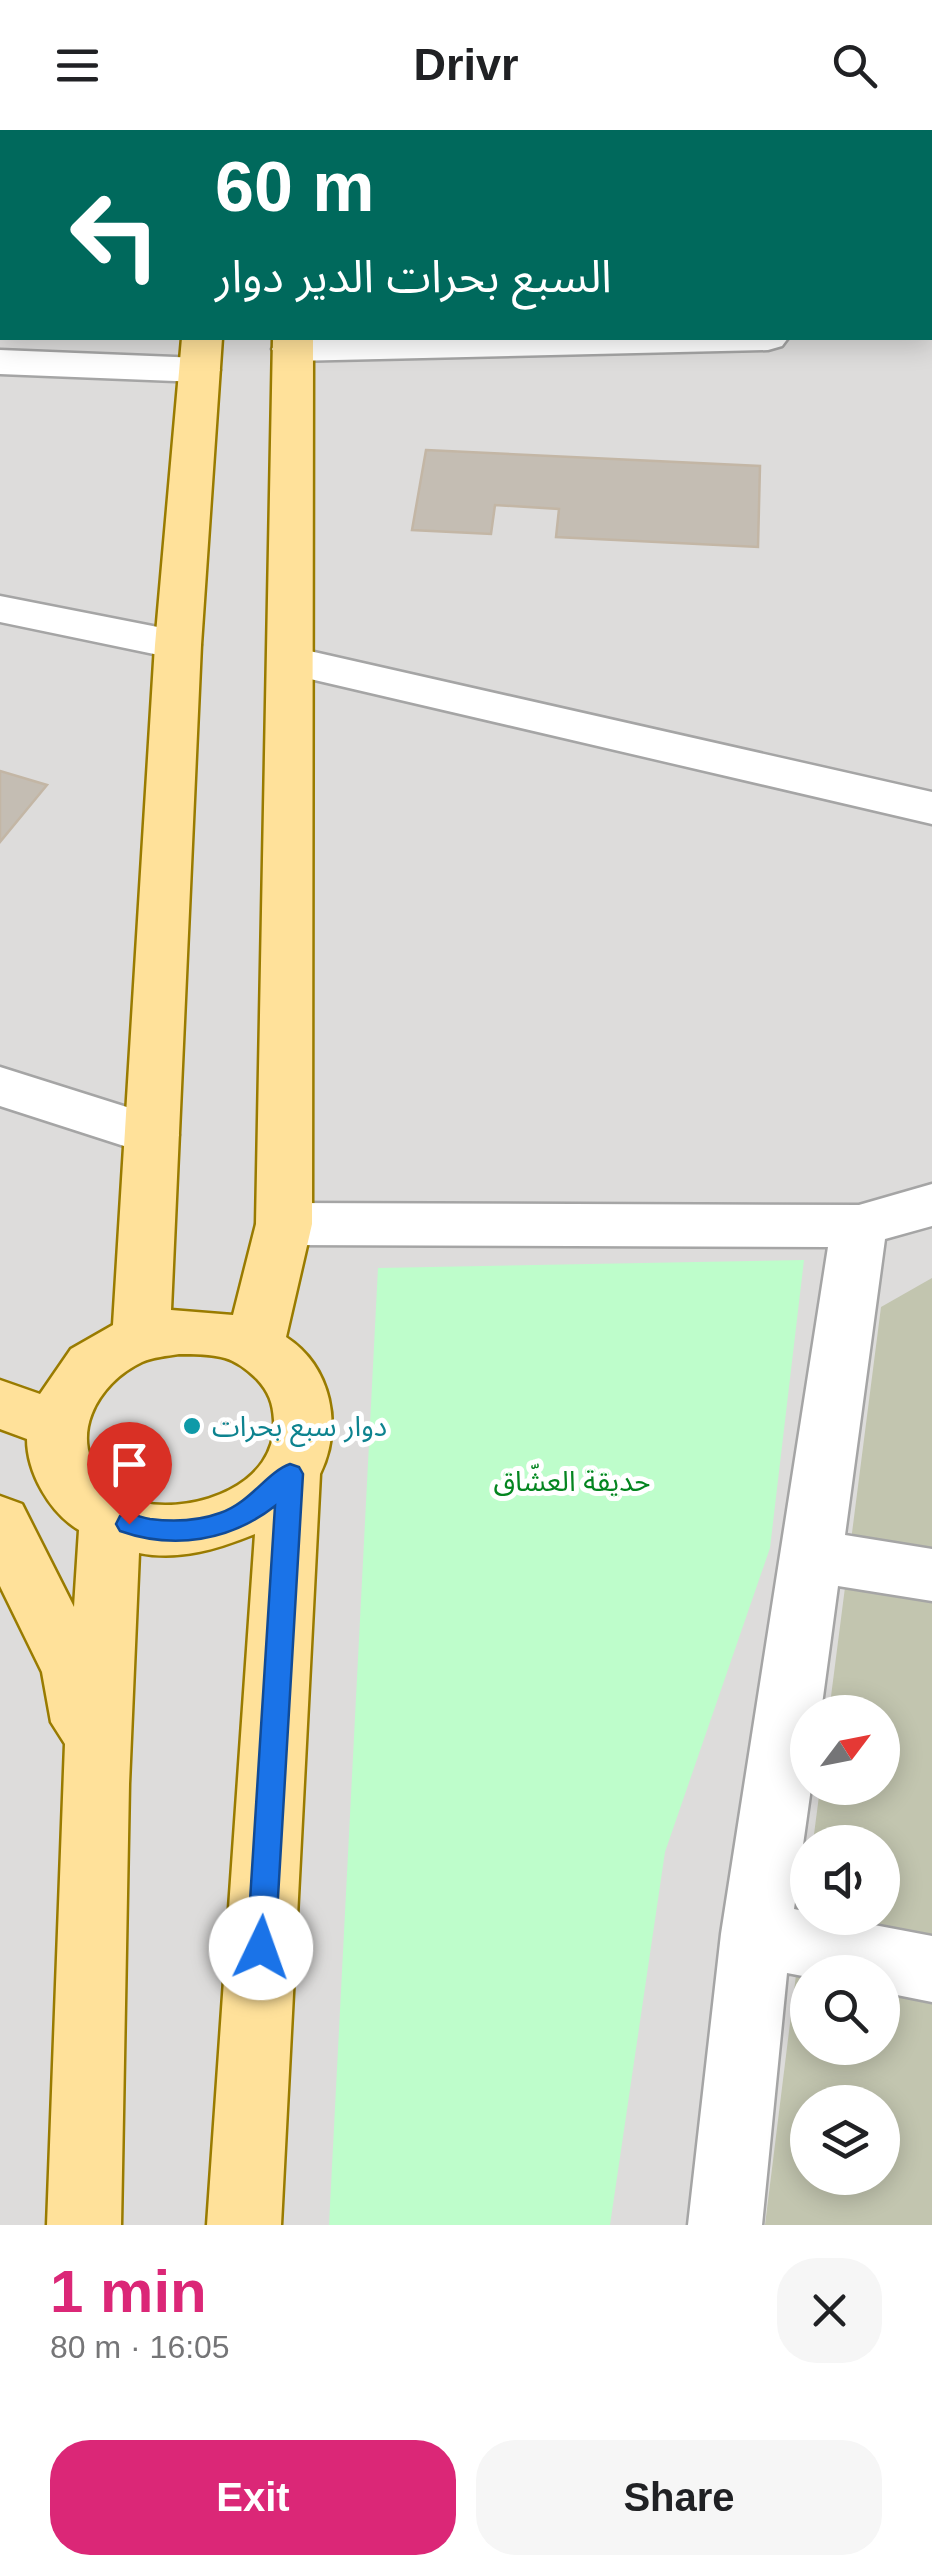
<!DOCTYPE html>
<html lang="en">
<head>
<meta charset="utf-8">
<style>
  :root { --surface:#fff; --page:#f6f6f6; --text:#202124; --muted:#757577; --accent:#db2777 }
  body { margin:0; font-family:Arial,"Noto Sans Arabic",sans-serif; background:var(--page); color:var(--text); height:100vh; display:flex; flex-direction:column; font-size:38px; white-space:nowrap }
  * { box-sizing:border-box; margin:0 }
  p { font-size:32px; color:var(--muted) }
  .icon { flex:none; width:55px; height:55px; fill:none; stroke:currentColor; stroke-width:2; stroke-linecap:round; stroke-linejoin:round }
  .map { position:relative; height:2095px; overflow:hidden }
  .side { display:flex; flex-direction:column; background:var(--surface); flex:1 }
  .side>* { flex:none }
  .hud { position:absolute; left:0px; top:0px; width:932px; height:210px; box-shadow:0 5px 25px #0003; background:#00695c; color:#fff; overflow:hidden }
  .needle { width:65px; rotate:58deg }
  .buttons { position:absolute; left:790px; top:1565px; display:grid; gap:20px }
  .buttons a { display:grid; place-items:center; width:110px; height:110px; border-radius:50%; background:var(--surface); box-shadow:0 5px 25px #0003; font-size:50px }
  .pin { position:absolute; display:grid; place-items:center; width:85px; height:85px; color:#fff; margin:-102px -42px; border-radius:50% 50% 50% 0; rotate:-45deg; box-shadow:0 0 10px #0007 }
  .pin .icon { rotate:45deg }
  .me { position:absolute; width:110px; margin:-55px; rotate:3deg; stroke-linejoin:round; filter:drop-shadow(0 0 8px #0008) }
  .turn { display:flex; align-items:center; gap:35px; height:210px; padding:0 50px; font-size:45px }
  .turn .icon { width:130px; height:130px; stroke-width:2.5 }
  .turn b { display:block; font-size:70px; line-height:85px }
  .round { display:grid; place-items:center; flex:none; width:105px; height:105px; border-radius:40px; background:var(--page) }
  .summary { display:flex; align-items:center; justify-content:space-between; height:170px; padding:0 50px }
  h1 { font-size:60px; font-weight:700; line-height:75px; color:var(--accent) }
  .cta { display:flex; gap:20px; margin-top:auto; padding:20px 50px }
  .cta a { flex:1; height:115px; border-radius:40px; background:var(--accent); color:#fff; font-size:40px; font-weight:700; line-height:115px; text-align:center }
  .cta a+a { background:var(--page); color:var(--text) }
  header { display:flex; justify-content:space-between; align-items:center; height:130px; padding:0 50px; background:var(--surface); font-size:45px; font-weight:700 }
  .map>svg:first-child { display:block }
  .residential { fill:#dddcdb; fill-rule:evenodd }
  .construction { fill:#c2c5af; fill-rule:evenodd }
  .park { fill:#befdcb }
  .building { fill:#c4bdb3; stroke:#c3b6a5; stroke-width:2.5 }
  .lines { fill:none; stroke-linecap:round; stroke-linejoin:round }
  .minor-casing { stroke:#a5a5a5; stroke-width:5 }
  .major-casing { stroke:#997b00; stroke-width:5 }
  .minor { fill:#fff; fill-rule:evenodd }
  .major { fill:#ffe19a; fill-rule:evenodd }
  .route { fill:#1a73e8; stroke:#114b97; stroke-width:2.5 }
  .culture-dot { fill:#0f9aa8; stroke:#fff; stroke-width:4 }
  .labels { text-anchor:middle; stroke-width:10; stroke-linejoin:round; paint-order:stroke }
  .culture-label { font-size:28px; fill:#0d838f; stroke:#fff; text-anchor:start }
  .park-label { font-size:28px; fill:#048520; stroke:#fff }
</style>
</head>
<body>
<header><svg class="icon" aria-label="menu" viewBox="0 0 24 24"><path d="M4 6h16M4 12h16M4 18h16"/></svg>Drivr<svg class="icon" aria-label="search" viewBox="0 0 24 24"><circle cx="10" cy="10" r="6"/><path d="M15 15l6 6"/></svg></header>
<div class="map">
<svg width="932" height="2095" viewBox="0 0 932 2095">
  <rect width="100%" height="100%" fill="#f0eee4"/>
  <path class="residential" d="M0 0H932V2095H0ZM2 2H930V208H2ZM808 1582H882V1658H808ZM808 1712H882V1788H808ZM808 1842H882V1918H808ZM808 1972H882V2048H808Z"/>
  <path class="construction" d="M932 1148V2095H765L807 1756 808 1788H882V1712H813L820 1658H882V1582H829L881 1177ZM808 1842H882V1918H808ZM808 1972H882V2048H808Z"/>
  <path class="park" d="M804 1130 770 1418 665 1722 610 2095H329L378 1138Z"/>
  <path class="building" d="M426 320 760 336 758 417 556 407 559 379 495 375 491 404 412 400Z
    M0 641 47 655 0 712Z"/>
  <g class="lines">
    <defs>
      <path id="minor" d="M515 0H551L552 2H517Z
        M705 0H741V2H706Z
        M291 208H788L782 216 768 220 292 231 278 227 272 219 278 211Z
        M0 220 200 228 214 232 220 240 214 248 200 252 0 244Z
        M0 466 178 501 194 505 201 515 194 525 178 529 0 492Z
        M292 517 932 662V694L276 541 269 531 276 521Z
        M0 937 171 991 179 1005 171 1019 152 1025 0 976Z
        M932 1054V1096L885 1109 845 1405 932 1419V1471L838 1456 821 1582H808V1658H811L794 1779 808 1782V1788H837L932 1806V1872L882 1862V1842H808V1847L787 1843 762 2095H688L721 1804 828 1117 284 1115 264 1109 256 1094 264 1079 284 1073 859 1075Z"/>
      <path id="major" d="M198 0H234V2H199Z
        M282 0H318V2H283Z
        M182 208H222L201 515 171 1180 233 1185 256 1094 273 208H313L312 1094 286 1207C332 1237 343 1297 320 1344L281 2095H207L255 1404C218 1419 180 1431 139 1423L129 1654 121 2095H47L65 1614 51 1592 42 1542 0 1456V1366L22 1374 74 1477 79 1400C50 1383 27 1343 27 1309L0 1299V1250L40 1264 71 1219 113 1195 155 515ZM179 1224C194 1224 211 1224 225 1228 236 1231 249 1241 257 1249 269 1262 273 1273 274 1290 278 1355 196 1383 143 1373 128 1370 115 1360 104 1350 66 1309 97 1253 142 1232 153 1227 167 1226 179 1224Z"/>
    </defs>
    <use href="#minor" class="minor-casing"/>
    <use href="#major" class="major-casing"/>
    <use href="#minor" class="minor"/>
    <use href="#major" class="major"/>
  </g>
  <path class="route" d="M290 1334 299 1337 303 1344 275 1818 271 1828 261 1832 251 1828 247 1818 275 1376C230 1411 174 1420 120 1401L116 1394 120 1386C132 1382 138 1387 150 1389 174 1392 198 1391 220 1383 250 1373 267 1342 290 1334Z"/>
  <circle class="culture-dot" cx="192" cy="1296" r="10"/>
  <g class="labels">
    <g class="culture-label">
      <text x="212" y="1306">دوار سبع بحرات</text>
    </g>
    <g class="park-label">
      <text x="572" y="1361">حديقة العشّاق</text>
    </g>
  </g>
</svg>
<div class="buttons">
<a><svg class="needle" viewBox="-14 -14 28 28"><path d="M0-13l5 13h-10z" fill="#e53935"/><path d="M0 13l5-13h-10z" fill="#757577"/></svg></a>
<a><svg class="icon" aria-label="sound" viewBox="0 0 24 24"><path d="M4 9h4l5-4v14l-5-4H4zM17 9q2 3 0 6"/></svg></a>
<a><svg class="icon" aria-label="search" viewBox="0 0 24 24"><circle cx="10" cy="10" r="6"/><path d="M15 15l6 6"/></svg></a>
<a><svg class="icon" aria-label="layers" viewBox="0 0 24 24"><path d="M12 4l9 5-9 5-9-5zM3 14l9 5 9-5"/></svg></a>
</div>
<div class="pin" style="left:129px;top:1394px;background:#d93025"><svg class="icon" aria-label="arrive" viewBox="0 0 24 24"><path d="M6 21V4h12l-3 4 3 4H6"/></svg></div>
<svg class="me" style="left:261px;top:1818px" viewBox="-20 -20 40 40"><circle r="19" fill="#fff"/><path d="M0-13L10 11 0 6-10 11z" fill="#1a73e8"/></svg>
<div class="hud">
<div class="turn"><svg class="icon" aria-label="left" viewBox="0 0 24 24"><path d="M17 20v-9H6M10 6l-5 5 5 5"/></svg><div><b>60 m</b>السبع بحرات الدير دوار</div></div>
</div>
</div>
<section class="side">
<div class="summary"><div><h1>1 min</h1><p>80 m · 16:05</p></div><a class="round"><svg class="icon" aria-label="close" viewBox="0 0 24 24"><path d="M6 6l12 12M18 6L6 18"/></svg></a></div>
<div class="cta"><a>Exit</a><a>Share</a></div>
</section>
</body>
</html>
